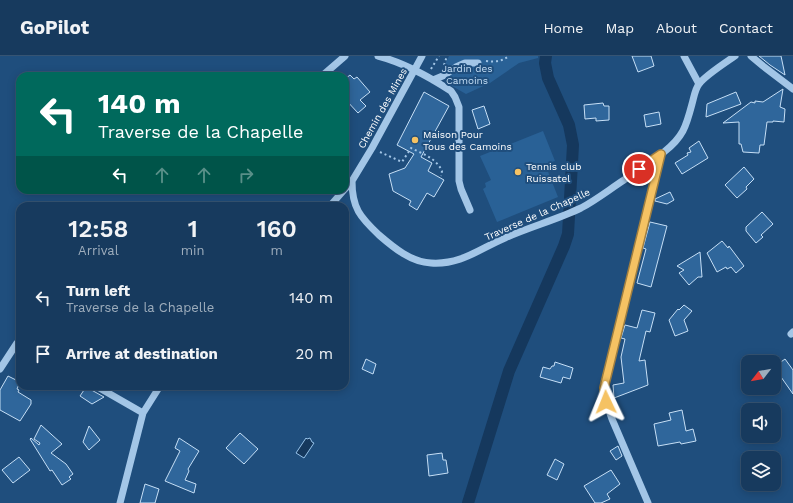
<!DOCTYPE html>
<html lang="en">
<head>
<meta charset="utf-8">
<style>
  :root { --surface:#173a5e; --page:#204164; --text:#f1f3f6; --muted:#9eadbc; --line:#365473 }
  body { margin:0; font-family:"Work Sans",sans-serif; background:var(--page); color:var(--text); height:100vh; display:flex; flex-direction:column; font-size:15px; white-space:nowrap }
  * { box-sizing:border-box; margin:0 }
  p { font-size:13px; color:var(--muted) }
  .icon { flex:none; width:22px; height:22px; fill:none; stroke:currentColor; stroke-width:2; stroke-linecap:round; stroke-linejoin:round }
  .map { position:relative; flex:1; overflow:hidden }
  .drawer { position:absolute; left:16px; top:146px; width:333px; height:188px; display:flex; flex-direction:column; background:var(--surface); border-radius:12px; box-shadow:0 2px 10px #0003,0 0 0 1px var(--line) }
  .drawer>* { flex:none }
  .top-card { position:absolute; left:16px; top:16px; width:333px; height:122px; border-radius:12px; box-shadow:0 2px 10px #0003,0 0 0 1px var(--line); background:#00695c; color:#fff; overflow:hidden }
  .needle { width:26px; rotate:239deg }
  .controls { position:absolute; left:741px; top:299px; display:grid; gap:8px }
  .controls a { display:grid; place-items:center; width:40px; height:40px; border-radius:8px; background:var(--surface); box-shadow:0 2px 10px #0003,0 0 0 1px var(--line); font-size:20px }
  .pin { position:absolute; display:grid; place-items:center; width:34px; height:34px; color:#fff; margin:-17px; border:2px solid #fff; border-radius:50%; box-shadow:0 1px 4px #0007 }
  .me { position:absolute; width:44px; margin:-22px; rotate:358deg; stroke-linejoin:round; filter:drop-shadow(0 0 3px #0008) }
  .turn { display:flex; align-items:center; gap:14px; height:84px; padding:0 16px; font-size:18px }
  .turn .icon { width:52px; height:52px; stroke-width:2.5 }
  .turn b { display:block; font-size:28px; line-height:34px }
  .lanes { display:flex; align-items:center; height:38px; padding:0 16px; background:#0003; justify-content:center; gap:20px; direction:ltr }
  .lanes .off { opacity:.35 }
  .eta { display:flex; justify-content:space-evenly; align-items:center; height:68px; text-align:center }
  .eta b { font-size:24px; font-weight:600; line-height:28px }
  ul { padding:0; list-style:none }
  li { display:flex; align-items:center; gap:12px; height:56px; padding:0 16px }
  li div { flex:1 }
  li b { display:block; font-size:15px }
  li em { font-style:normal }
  header { display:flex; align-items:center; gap:24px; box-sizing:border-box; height:56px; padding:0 20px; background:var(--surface); border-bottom:1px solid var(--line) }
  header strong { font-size:19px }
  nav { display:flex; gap:22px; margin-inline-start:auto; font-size:14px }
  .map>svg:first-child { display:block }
  .green { fill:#296196 }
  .water { fill:#15385d; stroke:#96c2e9 }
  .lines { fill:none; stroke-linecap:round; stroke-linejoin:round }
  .canal { stroke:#15385d; stroke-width:12 }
  .building { fill:#2f669b; stroke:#c6dff6 }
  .path { stroke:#a3c6e7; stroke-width:2; stroke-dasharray:2 3; stroke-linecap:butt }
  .minor { stroke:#a3c6e7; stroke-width:7 }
  .route-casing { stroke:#9f7e40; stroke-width:10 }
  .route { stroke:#f5c263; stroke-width:7 }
  .poi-dot { fill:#f5c263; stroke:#1f4e7d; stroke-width:1.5 }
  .labels { text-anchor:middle; stroke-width:4; stroke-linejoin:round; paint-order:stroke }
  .park-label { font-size:10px; fill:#c6dff6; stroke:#1f4e7d }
  .street-label { font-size:10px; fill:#fff; stroke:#1f4e7d }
  .poi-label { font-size:10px; fill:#fff; stroke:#1f4e7d; text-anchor:start }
</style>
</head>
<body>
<header>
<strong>GoPilot</strong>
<nav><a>Home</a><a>Map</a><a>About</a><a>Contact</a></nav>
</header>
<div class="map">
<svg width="793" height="447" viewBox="0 0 793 447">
  <rect width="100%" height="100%" fill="#1f4e7d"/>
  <path class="green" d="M449 0H538V2L519 7 490 27 466 38 445 26 446 6Z
    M543 75 555 105 545 108 558 141 497 166 483 133 486 131 485 127 491 124 480 100Z"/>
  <path class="water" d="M306 382 307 383 310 382 312 386 314 387 304 402 296 397Z"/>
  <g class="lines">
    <path class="canal" d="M468 447 509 315 564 190 568 178 573 89 569 69 548 22 545 7 546 0"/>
  </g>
  <path class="building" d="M632 0H651L654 10 638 16Z
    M759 0H781L785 19 770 9Z
    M350 19 354 23 357 21 370 36 360 44 366 50 358 57 345 43V23Z
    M783 33 780 51 785 53 784 66 773 65V66H767L764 89H760L759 97 743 96 741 88H739V66L723 67 751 46 755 47V45L763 46Z
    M424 36 449 50 421 101 432 107 428 115 444 124 434 141 427 137 417 154 409 149 411 145 393 135 389 118 405 112 414 98 397 89Z
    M736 36 741 48 706 61 707 48Z
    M603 47 604 50H609V64L596 65V62L585 63 584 49Z
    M484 50 490 68 478 73 472 54Z
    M659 56 661 68 646 71 644 59Z
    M699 85 708 102 682 118 675 107 688 99 687 97 691 96 689 92Z
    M744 111 754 123 746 131 747 133 737 142 725 129Z
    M670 136 674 144 667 148 655 145V143Z
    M762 156 773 168 761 179 763 181 756 187 746 175V171Z
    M650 166 667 170 651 231 637 227 646 193 643 192Z
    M722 185 728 192 729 190 744 210 736 217 731 211 727 213 726 211 717 216 707 197Z
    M700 196 702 221H698L689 229 679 217 684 214 677 210Z
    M684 249 692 255 684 264 688 275 675 280 669 264 678 253 679 254Z
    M642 254 655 257 650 276 646 275 639 305 645 304 648 329 614 342 613 329 624 327 621 301 625 283 621 282 625 269 637 272Z
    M366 303 376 308 373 318 362 313Z
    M785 303 793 314V338L774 311Z
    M555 306 573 312 570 323 563 321 561 327 540 321 543 311 550 313 552 310H554Z
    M8 320 20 326 17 333 19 334 18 336 31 344V348L20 365 0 354V334Z
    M86 331 104 341 92 348 80 340Z
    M682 354 686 375 693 373 696 385 681 388 680 386 658 390 654 368 671 364 669 357Z
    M41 369 62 388 51 397 66 408 73 418 69 421 71 423 62 429 52 414 50 415 30 383 31 382 39 389 40 387 34 383Z
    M89 370 100 384 89 394 83 386Z
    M240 377 258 393 244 408 226 392Z
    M179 382 199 395 188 413 189 415 185 424 196 428 194 437 165 425 180 395 175 392Z
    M618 390 622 400 616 404 610 395Z
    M442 397 443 404H446L448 417 429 420 427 399Z
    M19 401 30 414 13 427 2 414Z
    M555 403 564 408 557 424 547 419Z
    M611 414 620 428 607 438 610 443 601 447H595L584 430Z
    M145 428 159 433 155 447H140Z"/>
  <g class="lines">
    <path class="path" d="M486 5C495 6 501 6 509 0
      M444 9 447 0
      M431 13 439 0
      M380 96 402 106 411 92C423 98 436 102 442 115L441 120"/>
    <path class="minor" d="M378 0C405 7 428 20 451 35L455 41 459 51V125L461 133 470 154
      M684 0 699 28
      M751 0 763 10 793 33
      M322 20 345 0
      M433 24 445 19 456 11 465 7H478
      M352 125C352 152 360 161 379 179 394 192 411 206 431 207 461 209 479 193 505 182 529 171 556 164 581 152 596 144 610 133 624 124 637 114 651 106 664 96 683 81 686 71 692 48 694 41 695 33 699 28 706 19 725 7 735 0
      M345 133 352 125 372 92 422 0
      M330 150 344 134
      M791 278 793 276
      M0 313 17 287H20
      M96 330 143 357
      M120 447 143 357 160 330
      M648 447 612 363 606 346 604 333 661 98"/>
  </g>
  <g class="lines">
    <defs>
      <path id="route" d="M606 346 604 332 661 98 639 113"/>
    </defs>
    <use href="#route" class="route-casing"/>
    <use href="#route" class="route"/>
  </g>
  <g class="poi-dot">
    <circle cx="415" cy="84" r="4"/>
    <circle cx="518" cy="116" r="4"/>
  </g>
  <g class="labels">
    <g class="park-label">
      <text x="467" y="16">Jardin des<tspan x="467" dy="12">Camoins</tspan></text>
    </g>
    <g class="street-label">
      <text transform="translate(382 52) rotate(-61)" y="4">Chemin des Mines</text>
      <text transform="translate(537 158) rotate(-24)" y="4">Traverse de la Chapelle</text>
    </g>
    <g class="poi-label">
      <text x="423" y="82">Maison Pour<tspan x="423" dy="12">Tous des Camoins</tspan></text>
      <text x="526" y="114">Tennis club<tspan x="526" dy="12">Ruissatel</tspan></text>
    </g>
  </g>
</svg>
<div class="controls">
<a><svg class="needle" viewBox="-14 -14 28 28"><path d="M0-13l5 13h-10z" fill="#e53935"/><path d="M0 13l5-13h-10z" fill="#9eadbc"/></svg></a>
<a><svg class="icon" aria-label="sound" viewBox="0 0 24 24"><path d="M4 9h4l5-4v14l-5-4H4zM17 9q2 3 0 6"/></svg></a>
<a><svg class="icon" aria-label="layers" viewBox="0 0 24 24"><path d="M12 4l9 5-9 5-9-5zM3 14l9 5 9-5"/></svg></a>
</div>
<div class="pin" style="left:639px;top:113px;background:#d93025"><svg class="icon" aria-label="arrive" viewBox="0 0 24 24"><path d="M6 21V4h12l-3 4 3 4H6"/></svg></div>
<svg class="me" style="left:606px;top:346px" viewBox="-20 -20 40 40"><path d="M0-17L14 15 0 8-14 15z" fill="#f5c263" stroke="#fff" stroke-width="4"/></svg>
<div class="top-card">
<div class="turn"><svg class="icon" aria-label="left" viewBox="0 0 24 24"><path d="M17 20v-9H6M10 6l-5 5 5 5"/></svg><div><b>140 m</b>Traverse de la Chapelle</div></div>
<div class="lanes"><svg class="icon" aria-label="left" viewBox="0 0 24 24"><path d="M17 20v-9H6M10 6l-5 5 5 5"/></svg><svg class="icon off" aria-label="ahead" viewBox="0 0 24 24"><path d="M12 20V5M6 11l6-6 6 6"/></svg><svg class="icon off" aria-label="ahead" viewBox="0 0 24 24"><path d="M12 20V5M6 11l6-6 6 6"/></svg><svg class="icon off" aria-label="right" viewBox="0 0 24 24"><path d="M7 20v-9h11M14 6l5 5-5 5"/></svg></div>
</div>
<section class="drawer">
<div class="eta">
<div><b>12:58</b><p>Arrival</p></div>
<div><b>1</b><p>min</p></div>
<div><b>160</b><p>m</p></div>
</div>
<ul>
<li><svg class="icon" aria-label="left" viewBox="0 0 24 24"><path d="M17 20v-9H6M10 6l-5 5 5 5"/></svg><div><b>Turn left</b><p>Traverse de la Chapelle</p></div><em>140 m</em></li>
<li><svg class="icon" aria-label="arrive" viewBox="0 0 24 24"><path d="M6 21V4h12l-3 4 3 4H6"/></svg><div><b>Arrive at destination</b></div><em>20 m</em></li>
</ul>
</section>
</div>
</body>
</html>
